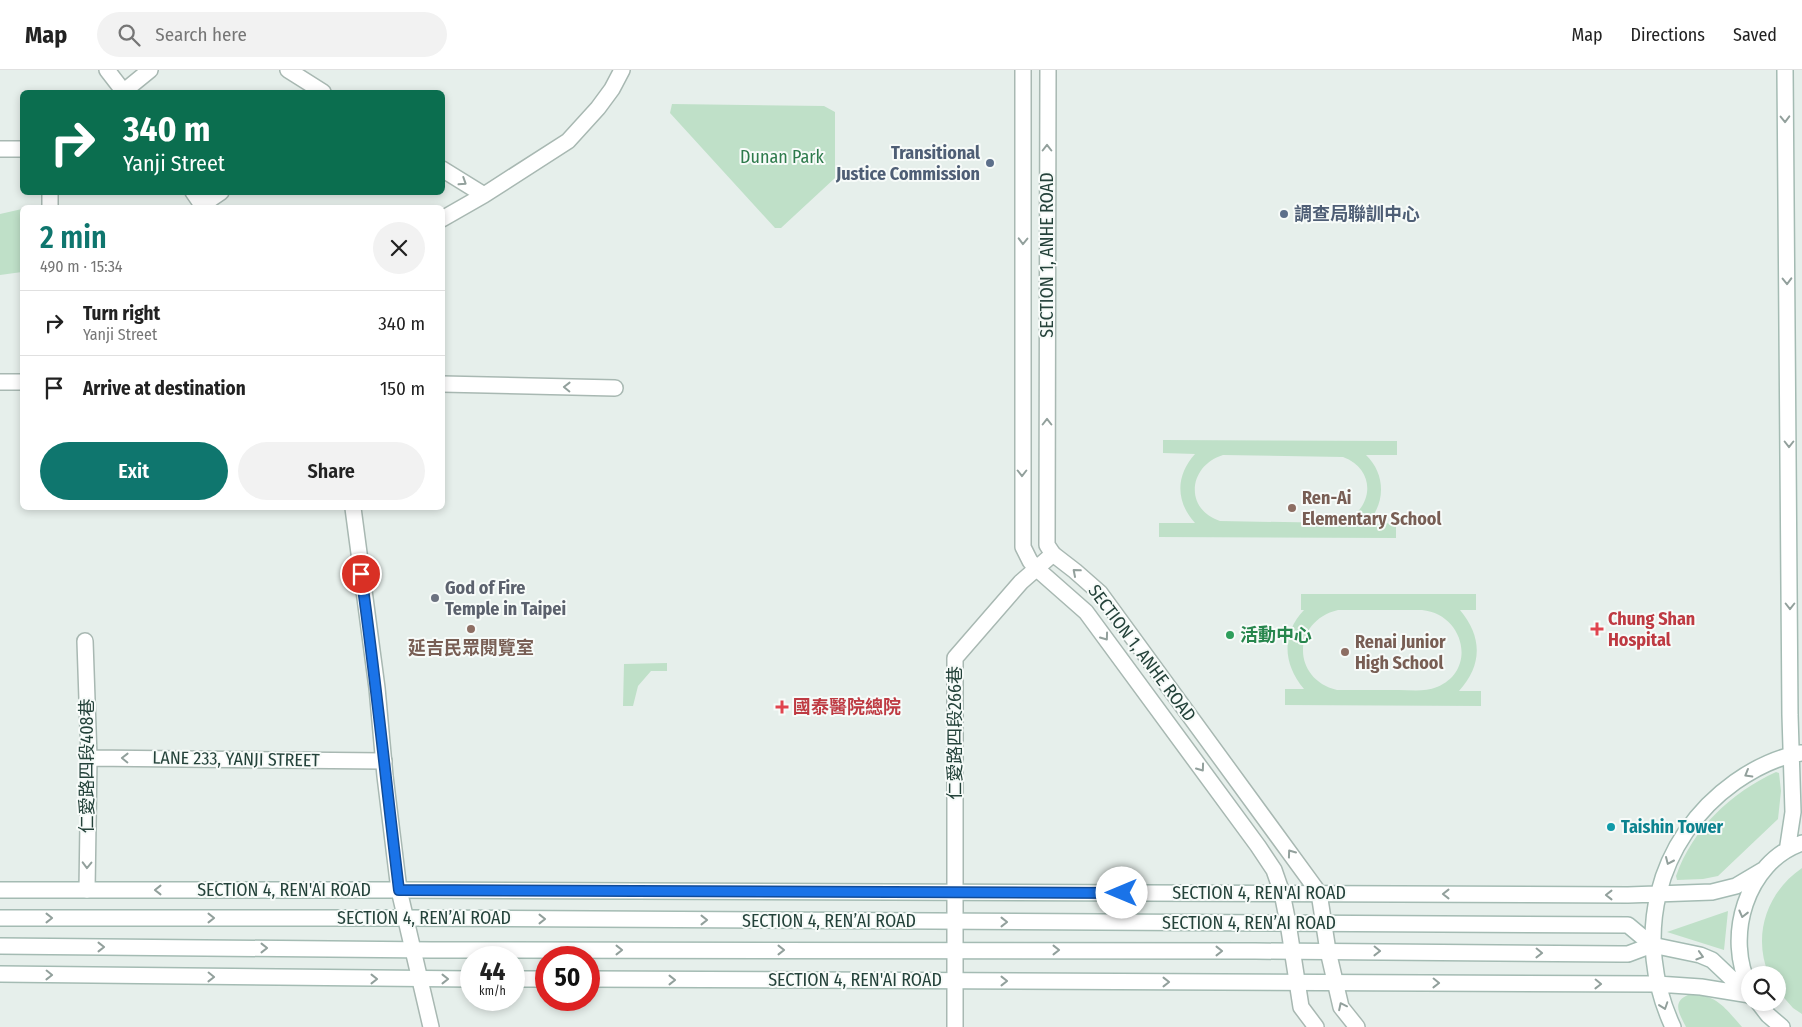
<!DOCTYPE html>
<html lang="en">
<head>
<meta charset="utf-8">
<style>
  :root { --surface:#fff; --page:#f2f2f2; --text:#222; --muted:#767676; --line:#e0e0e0; --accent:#0f766e }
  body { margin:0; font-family:"Fira Sans Condensed","Noto Sans TC",sans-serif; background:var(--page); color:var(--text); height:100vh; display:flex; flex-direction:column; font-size:19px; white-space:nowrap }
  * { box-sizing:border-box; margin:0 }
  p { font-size:16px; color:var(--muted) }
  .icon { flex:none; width:28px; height:28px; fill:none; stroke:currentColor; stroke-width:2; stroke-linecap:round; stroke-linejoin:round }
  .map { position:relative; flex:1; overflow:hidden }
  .panel { position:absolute; left:20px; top:135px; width:425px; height:305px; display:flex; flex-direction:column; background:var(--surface); border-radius:8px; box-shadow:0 2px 8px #0003 }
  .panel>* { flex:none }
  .banner { position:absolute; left:20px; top:20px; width:425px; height:105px; border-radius:8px; box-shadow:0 2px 8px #0003; background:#0b6e4f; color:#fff; overflow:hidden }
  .fabs { position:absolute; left:1741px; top:896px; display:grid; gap:10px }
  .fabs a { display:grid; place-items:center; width:45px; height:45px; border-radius:50%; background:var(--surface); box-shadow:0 2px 8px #0003; font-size:25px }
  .speed { position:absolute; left:460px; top:876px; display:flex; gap:10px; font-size:25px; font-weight:700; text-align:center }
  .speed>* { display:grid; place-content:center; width:65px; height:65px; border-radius:50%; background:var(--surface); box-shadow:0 2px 8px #0003; line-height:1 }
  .speed small { font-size:12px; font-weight:400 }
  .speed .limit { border:8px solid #d22; background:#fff; color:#111 }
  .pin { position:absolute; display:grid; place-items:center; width:42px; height:42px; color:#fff; margin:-21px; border:2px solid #fff; border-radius:50%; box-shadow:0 1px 5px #0007 }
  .me { position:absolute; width:55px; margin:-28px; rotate:270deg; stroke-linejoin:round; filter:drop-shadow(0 0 4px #0008) }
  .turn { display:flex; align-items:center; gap:18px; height:105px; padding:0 20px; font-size:22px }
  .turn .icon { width:65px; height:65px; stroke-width:2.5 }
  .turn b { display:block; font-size:35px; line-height:42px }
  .round { display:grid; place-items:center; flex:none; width:52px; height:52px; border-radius:26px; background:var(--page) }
  .overview { display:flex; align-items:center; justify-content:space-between; height:85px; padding:0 20px }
  h1 { font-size:30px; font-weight:600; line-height:38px; color:var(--accent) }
  .primary-button { display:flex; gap:10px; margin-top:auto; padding:10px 20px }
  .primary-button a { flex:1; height:58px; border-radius:30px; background:var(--accent); color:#fff; font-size:20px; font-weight:600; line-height:58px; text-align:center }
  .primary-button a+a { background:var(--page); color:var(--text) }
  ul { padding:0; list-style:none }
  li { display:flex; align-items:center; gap:15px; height:65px; padding:0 20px; border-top:1px solid var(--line) }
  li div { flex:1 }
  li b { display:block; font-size:19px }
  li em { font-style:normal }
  header { display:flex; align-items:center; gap:30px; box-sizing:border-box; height:70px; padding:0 25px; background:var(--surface); border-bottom:1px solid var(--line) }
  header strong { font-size:24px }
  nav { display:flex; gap:28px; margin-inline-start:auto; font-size:18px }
  .search { width:350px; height:45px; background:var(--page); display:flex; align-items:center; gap:12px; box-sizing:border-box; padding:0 18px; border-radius:28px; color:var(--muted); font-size:19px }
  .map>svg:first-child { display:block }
  .green { fill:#bfe0c8; fill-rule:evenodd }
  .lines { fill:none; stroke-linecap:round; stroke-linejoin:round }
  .minor-casing { stroke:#a8b8b2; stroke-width:18 }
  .tertiary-casing { stroke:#a8b8b2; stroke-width:18 }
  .secondary-casing { stroke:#a4bbb3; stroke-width:18 }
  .minor { stroke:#fff; stroke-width:15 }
  .tertiary { stroke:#fff; stroke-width:15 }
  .secondary { stroke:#fff; stroke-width:15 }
  .oneway { stroke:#92a09c }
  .route-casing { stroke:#114b97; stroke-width:12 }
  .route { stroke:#1a73e8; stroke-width:9 }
  .service-dot { fill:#5c6f8a; stroke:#f7fbf9; stroke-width:2 }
  .education-dot { fill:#8d6e63; stroke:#f7fbf9; stroke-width:2 }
  .worship-dot { fill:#6b7280; stroke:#f7fbf9; stroke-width:2 }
  .health-dot { fill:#e0444e; stroke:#f7fbf9; stroke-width:2 }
  .leisure-dot { fill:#2e9e5b; stroke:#f7fbf9; stroke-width:2 }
  .culture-dot { fill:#0f9aa8; stroke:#f7fbf9; stroke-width:2 }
  .labels { text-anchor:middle; stroke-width:4; stroke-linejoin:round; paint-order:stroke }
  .service-label { font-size:18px; font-weight:bold; fill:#4e5e75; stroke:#f7fbf9; text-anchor:end }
  .park-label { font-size:18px; fill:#2d7a4b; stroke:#f7fbf9 }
  .street-label { font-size:18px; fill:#24423a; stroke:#f7fbf9 }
  .education-label { font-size:18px; font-weight:bold; fill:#785e54; stroke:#f7fbf9; text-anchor:start }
  .worship-label { font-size:18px; font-weight:bold; fill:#5b616d; stroke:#f7fbf9; text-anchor:start }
  .health-label { font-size:18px; font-weight:bold; fill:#be3a42; stroke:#f7fbf9; text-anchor:start }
  .leisure-label { font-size:18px; font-weight:bold; fill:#27864d; stroke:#f7fbf9; text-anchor:start }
  .culture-label { font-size:18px; font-weight:bold; fill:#0d838f; stroke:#f7fbf9; text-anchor:start }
</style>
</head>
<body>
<header>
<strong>Map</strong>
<div class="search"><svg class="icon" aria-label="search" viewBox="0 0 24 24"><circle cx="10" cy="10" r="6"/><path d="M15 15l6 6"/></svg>Search here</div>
<nav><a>Map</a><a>Directions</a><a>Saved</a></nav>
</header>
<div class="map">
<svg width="1802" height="957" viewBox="0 0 1802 957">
  <rect width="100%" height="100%" fill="#e6efeb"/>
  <path class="green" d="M672 34 824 36 835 42V108L781 158H775L670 43Z
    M22 139V202L0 205V144Z
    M1163 370 1397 371V385H1366C1386 404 1386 435 1366 454L1396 453V468L1159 467V453H1195C1175 431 1176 405 1195 384L1163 383ZM1223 385 1343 387C1379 400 1373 444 1338 453L1220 451C1184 439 1188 396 1223 385Z
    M1301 524H1476V540H1460C1482 566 1483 595 1459 621H1481V636L1285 635V619H1304C1283 594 1281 564 1304 540H1301ZM1338 540H1422C1464 544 1478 600 1437 617 1425 622 1411 620 1399 620 1378 620 1357 620 1337 620 1291 609 1292 551 1338 540Z
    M667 593V601H651L638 616 633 636H623L624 594Z
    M1776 702 1779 703 1781 721 1778 749 1718 806 1703 809 1677 810 1676 806C1693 758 1731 723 1776 702Z
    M1802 798V944L1793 938 1778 921V905H1769C1752 865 1767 822 1802 798Z
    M1728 841 1724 880 1667 862Z
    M1688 925C1716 923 1725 938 1742 957H1686C1680 945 1671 932 1688 925Z"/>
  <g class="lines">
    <defs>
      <path id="minor" d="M288 0 323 22
        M123 22 150 0
        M0 79H22
        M442 99 484 125
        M50 122V138
        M202 135 221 122
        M442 149 484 125 568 71 598 38 612 19 622 0
        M0 312H22
        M442 314 615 318
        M85 571 89 688 87 820
        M89 688 384 691
        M955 957V588L1021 512 1053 484"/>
      <path id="tertiary" d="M107 0 124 22
        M1023 0V477L1030 491 1036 498 1086 542 1258 776 1274 800 1282 823 1288 853 1301 937 1316 957
        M1048 0 1047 475 1053 484 1075 501 1100 523 1319 823 1328 881 1341 937 1357 957
        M193 122 204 138
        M353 438 377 618 385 706 399 820 431 957"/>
      <path id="secondary" d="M1785 0 1790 645 1793 742 1788 775
        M0 820H399L1628 825 1712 822 1736 816 1763 800
        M0 848H405L1628 855 1652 875
        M0 876 431 880 1255 881 1620 884H1628L1652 875 1700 885 1712 890 1750 926
        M0 904 471 909
        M514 909H546
        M589 909 1657 914 1701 917 1750 925
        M1750 918C1724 868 1746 792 1802 773
        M1758 932 1768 945 1782 957
        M1673 957C1632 869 1655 769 1735 712 1755 698 1777 687 1801 683"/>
    </defs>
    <use href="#minor" class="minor-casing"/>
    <use href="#tertiary" class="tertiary-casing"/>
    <use href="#secondary" class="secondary-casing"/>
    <use href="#minor" class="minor"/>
    <use href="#tertiary" class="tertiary"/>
    <use href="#secondary" class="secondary"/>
  </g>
  <defs><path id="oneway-chevron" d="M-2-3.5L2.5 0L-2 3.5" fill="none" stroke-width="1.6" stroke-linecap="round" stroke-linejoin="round" transform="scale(1.25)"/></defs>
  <g class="oneway">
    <use href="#oneway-chevron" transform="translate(1785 49) rotate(89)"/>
    <use href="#oneway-chevron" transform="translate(1047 78) rotate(-90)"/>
    <use href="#oneway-chevron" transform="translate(463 112) rotate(33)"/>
    <use href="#oneway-chevron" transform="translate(1023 171) rotate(91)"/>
    <use href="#oneway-chevron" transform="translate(1787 211) rotate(89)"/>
    <use href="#oneway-chevron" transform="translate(567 317) rotate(-179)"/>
    <use href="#oneway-chevron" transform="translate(1047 352) rotate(-90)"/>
    <use href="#oneway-chevron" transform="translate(1789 374) rotate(90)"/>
    <use href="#oneway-chevron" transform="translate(1022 403) rotate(90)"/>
    <use href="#oneway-chevron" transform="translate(1076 502) rotate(-139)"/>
    <use href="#oneway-chevron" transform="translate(1790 536) rotate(90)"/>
    <use href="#oneway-chevron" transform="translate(1105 567) rotate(54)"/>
    <use href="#oneway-chevron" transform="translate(125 688) rotate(-179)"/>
    <use href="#oneway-chevron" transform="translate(1201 698) rotate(54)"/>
    <use href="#oneway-chevron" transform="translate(1748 704) rotate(150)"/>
    <use href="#oneway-chevron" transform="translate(1291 783) rotate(-126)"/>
    <use href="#oneway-chevron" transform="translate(1669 791) rotate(114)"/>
    <use href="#oneway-chevron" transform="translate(87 795) rotate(91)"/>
    <use href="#oneway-chevron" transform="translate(158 820) rotate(180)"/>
    <use href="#oneway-chevron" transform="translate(1446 824) rotate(-180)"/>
    <use href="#oneway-chevron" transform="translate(1609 825) rotate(-180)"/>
    <use href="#oneway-chevron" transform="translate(1743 844) rotate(104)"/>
    <use href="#oneway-chevron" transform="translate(49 848)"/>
    <use href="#oneway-chevron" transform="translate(211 848)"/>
    <use href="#oneway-chevron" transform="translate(542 849)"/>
    <use href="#oneway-chevron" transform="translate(704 850)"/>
    <use href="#oneway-chevron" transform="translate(1004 852)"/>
    <use href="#oneway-chevron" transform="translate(101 877)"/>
    <use href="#oneway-chevron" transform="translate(264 878)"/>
    <use href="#oneway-chevron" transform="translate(619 880)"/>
    <use href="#oneway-chevron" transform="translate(781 880)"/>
    <use href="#oneway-chevron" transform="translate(1056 880)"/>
    <use href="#oneway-chevron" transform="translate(1219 881)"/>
    <use href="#oneway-chevron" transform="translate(1377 881) rotate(1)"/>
    <use href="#oneway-chevron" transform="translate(1539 883) rotate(1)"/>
    <use href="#oneway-chevron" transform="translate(1700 886) rotate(17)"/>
    <use href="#oneway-chevron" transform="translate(49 905) rotate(1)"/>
    <use href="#oneway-chevron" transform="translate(211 907) rotate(1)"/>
    <use href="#oneway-chevron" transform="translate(374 909)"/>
    <use href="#oneway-chevron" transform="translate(445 909)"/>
    <use href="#oneway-chevron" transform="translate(672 910)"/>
    <use href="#oneway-chevron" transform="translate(1004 911)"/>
    <use href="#oneway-chevron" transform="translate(1166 912)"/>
    <use href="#oneway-chevron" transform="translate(1436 913) rotate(1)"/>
    <use href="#oneway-chevron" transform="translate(1598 914) rotate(1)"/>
    <use href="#oneway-chevron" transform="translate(1342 936) rotate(-116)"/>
    <use href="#oneway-chevron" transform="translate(1664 936) rotate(71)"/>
  </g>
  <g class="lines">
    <defs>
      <path id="route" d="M361 504C376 609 386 714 399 820L1122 823"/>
    </defs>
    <use href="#route" class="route-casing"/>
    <use href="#route" class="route"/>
  </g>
  <g class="service-dot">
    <circle cx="990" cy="93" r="5"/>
    <circle cx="1284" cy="144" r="5"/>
  </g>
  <g class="education-dot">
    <circle cx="1292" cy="438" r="5"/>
    <circle cx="471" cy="559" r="5"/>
    <circle cx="1345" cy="582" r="5"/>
  </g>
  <circle class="worship-dot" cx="435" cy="528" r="5"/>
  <g class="health-dot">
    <path d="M1594.5 551.5h5v5h5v5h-5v5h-5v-5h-5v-5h5z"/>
    <path d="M779.5 629.5h5v5h5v5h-5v5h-5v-5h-5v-5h5z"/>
  </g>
  <circle class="leisure-dot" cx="1230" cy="565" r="5"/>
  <circle class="culture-dot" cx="1611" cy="757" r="5"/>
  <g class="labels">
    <g class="service-label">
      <text x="980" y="89">Transitional<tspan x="980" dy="21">Justice Commission</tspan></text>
      <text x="1294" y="150" text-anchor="start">調查局聯訓中心</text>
    </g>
    <g class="park-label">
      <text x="782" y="93">Dunan Park</text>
    </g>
    <g class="street-label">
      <text transform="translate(1047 185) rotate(-90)" y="6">SECTION 1, ANHE ROAD</text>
      <text transform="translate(1142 583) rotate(53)" y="6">SECTION 1, ANHE ROAD</text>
      <text transform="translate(955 663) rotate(-90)" y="6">仁愛路四段266巷</text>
      <text transform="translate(236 689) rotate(1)" y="6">LANE 233, YANJI STREET</text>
      <text transform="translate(87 696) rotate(-90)" y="6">仁愛路四段408巷</text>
      <text x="284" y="826">SECTION 4, REN'AI ROAD</text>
      <text x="1259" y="829">SECTION 4, REN'AI ROAD</text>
      <text x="424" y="854">SECTION 4, REN’AI ROAD</text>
      <text x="829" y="857">SECTION 4, REN’AI ROAD</text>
      <text x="1249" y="859">SECTION 4, REN’AI ROAD</text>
      <text x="855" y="916">SECTION 4, REN'AI ROAD</text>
    </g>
    <g class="education-label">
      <text x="1302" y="434">Ren-Ai<tspan x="1302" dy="21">Elementary School</tspan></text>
      <text x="1355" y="578">Renai Junior<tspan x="1355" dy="21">High School</tspan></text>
      <text x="471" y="584" text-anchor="middle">延吉民眾閱覽室</text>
    </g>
    <g class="worship-label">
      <text x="445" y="524">God of Fire<tspan x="445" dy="21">Temple in Taipei</tspan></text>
    </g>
    <g class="health-label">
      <text x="1608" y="555">Chung Shan<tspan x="1608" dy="21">Hospital</tspan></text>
      <text x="793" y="643">國泰醫院總院</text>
    </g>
    <g class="leisure-label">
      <text x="1240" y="571">活動中心</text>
    </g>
    <g class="culture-label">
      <text x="1621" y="763">Taishin Tower</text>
    </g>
  </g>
</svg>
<div class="fabs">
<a><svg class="icon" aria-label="search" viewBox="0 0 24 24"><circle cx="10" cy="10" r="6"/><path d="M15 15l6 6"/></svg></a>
</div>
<div class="speed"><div>44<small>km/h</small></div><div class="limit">50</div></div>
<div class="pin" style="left:361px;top:504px;background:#d93025"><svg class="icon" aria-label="arrive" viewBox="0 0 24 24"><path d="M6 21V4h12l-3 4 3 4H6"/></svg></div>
<svg class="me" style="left:1122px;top:823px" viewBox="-20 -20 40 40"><circle r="19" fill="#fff"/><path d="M0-13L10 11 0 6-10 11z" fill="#1a73e8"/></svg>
<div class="banner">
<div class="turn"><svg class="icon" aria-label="right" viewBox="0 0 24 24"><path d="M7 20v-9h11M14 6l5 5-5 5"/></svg><div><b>340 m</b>Yanji Street</div></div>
</div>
<section class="panel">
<div class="overview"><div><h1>2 min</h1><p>490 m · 15:34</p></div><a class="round"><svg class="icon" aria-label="close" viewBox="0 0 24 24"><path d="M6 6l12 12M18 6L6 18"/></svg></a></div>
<ul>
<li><svg class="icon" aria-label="right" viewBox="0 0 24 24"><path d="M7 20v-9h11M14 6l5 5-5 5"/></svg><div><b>Turn right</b><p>Yanji Street</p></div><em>340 m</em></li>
<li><svg class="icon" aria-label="arrive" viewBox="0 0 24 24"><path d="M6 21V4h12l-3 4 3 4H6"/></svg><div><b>Arrive at destination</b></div><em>150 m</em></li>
</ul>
<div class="primary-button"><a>Exit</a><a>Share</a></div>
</section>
</div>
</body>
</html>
